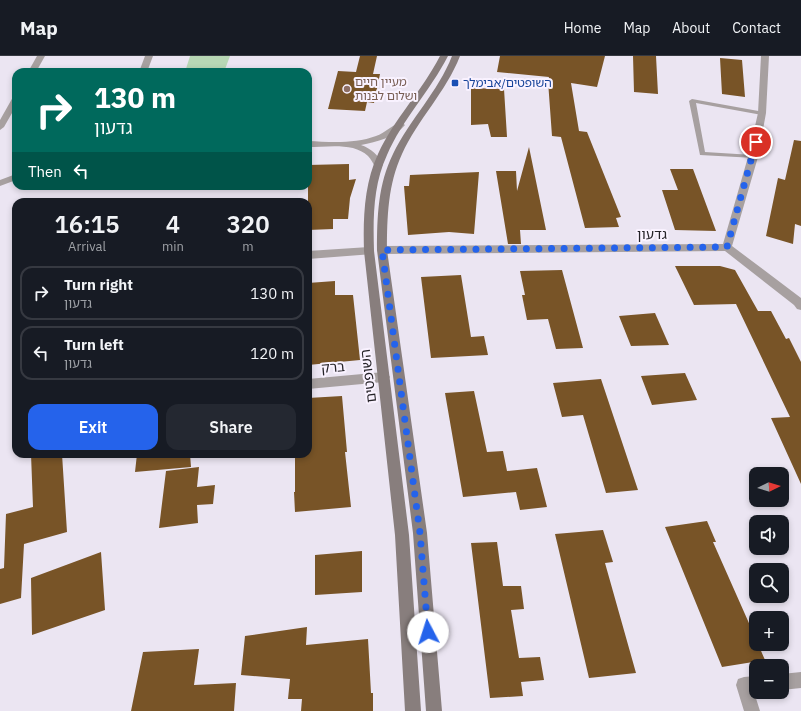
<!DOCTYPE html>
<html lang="en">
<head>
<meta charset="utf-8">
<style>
  :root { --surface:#171b24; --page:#242831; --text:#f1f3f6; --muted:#9ea1a6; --line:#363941; --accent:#2563eb }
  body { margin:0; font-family:"IBM Plex Sans","Noto Sans Hebrew",sans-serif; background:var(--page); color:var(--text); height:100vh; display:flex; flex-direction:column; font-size:15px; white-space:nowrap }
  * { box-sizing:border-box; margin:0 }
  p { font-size:13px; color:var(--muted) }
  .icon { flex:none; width:22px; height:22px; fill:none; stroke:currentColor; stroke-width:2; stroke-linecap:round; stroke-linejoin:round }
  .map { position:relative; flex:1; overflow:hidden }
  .side { position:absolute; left:12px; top:142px; width:300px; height:260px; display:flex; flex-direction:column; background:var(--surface); border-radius:12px; box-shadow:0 2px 6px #0003 }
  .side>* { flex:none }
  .top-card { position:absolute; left:12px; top:12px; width:300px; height:122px; border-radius:12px; box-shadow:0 2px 6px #0003; background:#00695c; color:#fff; overflow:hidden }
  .needle { width:26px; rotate:85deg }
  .fabs { position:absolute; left:749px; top:411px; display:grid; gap:8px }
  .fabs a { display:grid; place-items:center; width:40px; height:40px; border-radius:8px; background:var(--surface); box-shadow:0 2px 6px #0003; font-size:20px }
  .pin { position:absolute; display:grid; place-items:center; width:34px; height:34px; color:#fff; margin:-17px; border:2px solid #fff; border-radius:50%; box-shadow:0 1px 4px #0007 }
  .me { position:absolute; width:44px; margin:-22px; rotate:355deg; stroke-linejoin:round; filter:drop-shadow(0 0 3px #0008) }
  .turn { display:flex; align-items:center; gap:14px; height:84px; padding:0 16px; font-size:18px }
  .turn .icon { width:52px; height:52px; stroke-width:2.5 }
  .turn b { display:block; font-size:28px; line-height:34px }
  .then { display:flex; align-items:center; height:38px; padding:0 16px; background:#0003; gap:8px; font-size:15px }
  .eta { display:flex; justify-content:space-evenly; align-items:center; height:68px; text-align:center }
  .eta b { font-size:24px; font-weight:600; line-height:28px }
  .button { display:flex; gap:8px; margin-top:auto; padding:8px 16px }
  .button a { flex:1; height:46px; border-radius:12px; background:var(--accent); color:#fff; font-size:16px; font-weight:600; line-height:46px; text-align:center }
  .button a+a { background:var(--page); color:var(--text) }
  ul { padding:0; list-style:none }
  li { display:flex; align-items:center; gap:12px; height:54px; margin:0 8px 6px; padding:0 8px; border:2px solid var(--line); border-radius:12px }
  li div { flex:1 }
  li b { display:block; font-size:15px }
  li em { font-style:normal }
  header { display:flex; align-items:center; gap:24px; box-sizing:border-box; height:56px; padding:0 20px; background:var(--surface); border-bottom:1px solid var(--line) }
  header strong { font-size:19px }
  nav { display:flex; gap:22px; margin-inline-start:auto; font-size:14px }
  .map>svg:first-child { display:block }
  .green { fill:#b8d7b5 }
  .building { fill:#785427 }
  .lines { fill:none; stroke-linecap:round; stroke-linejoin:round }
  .lane { fill:#a7a0a0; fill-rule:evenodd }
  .street { fill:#a7a0a0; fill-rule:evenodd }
  .secondary { fill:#887e7d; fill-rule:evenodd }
  .route { stroke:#2563eb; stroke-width:7; stroke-dasharray:0 12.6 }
  .transit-dot { fill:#1a4fb4; stroke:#f9f2ff; stroke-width:1.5 }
  .education-dot { fill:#8d6e63; stroke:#f9f2ff; stroke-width:1.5 }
  .labels { text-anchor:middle; stroke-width:4; stroke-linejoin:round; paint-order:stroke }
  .far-education-label { font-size:12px; fill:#785e54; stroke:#f9f2ff; text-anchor:start }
  .far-transit-label { font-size:12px; fill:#164399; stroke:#f9f2ff; text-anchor:start }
  .street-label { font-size:14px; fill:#252328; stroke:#f9f2ff }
</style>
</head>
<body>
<header>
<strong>Map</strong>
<nav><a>Home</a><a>Map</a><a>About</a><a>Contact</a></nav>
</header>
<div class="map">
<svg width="801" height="655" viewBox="0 0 801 655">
  <rect width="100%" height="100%" fill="#ebe5f2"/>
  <path class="green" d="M190 0H230L224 16H185Z"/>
  <path class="building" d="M360 0H377L373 18H380L374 47 367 46 365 55 328 53 338 15 356 16Z
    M500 0H605L597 31 571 27 579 75 587 76 621 161 616 162 619 171 585 172 561 81 552 80 548 25 549 21 497 16Z
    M633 0H656L658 38 634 36Z
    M720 2 742 4 745 41 722 38Z
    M471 32 504 33 507 81H491L488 68 471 69Z
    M794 84 801 85V170L795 168 793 188 766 180 778 122 785 124Z
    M529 91 546 174H520L521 188H508L496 115H516L517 135Z
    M349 108V124L356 123 350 142 348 163H333V173L308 174V109Z
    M670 113H693L716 175 675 174 662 134H678Z
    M479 116 474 178 449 176 408 179 404 130H409L410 119Z
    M675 210H720L735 214 758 255H771L786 283 789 282 801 306V428L771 362 790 361 736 248 694 249Z
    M562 214 583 292 556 293 548 263 527 264 522 239H525L520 215Z
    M461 219 471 281 484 280 488 299 431 302 421 221Z
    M335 225V239H353L360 304 308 309V227Z
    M655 257 669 289 631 290 619 260Z
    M685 317 697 344 652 349 641 320Z
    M601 323 638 434 606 437 583 359 562 361 553 327Z
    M474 335 487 396 503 395 507 415 537 412 547 451 520 454 516 436 463 441 445 337Z
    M342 340 347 396H345L351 451 295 456 294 436H295V398H308V342Z
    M31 398H62L67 476 24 488 21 542 0 548V513L4 512 6 458 33 451Z
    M137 398H190L191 411 135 416Z
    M199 411 197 431 215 429 213 448 197 449 198 467 159 472 166 415Z
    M707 465 716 486H713L756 583V588H758L765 604 722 611 665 471Z
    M603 474 613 506 605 507 636 617 589 622 555 478Z
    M497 486 503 530H521L524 553 511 554 519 602 540 601 544 624 521 626 523 640 490 642 471 487Z
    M362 495V536L315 539V499Z
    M101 496 105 554 32 579 31 522Z
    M307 571 306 589 368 583 371 637H373V655H301L302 643H288L290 623 241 619 245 580Z
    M199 593 194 629 236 627 234 655H131L143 596Z"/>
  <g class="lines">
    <path class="lane" d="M692 43 764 56V58L762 59 696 47 705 96 753 99 756 101 755 102 700 99 689 45Z"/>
    <path class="street" d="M37 0H45L36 16H28Z
      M145 0H153L147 16H139Z
      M761 0H769L766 57 758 101 732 190 801 242V254L797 253 794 249 725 195 382 198 378 196 377 194 378 192 382 190 723 188 748 101 758 57Z
      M13 41H16V50L4 71 0 74V64Z
      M401 66 405 69C395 81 377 86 361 89 372 93 378 99 383 109L381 111H375C373 107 371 103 368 100 354 86 327 91 308 91V85C330 86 355 88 376 80 385 77 392 69 401 66Z
      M16 118V124L0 130V124Z
      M369 191 373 192 374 195 373 198 308 203V195Z
      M384 316 388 318 390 321 388 324 384 326 308 333V323Z
      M801 616V632L782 634V618Z
      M756 620V636H754L760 655H744L736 629 738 623 744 621Z"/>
    <path class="secondary" d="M440 0H448C430 35 402 64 387 99 373 129 373 163 374 195L409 479 421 655H405L395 479 364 195C363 163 364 128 378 98 394 63 422 35 440 0Z
      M452 0H460C446 36 418 63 402 98 388 128 387 161 387 194L427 477 442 655H426L413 477 377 194C377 161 378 128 393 98 410 63 438 36 452 0Z"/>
  </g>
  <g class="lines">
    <path class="route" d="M428 576 420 477 382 194 727 191 756 86"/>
  </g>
  <rect class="transit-dot" x="451" y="23" width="8" height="8" rx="2"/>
  <circle class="education-dot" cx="347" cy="33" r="4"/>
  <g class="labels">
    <g class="far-education-label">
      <text x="355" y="30">מעיין חיים<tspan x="355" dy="14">ושלום לבנות</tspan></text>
    </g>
    <g class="far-transit-label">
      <text x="463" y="31">השופטים/אבימלך</text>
    </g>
    <g class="street-label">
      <text x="652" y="183">גדעון</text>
      <text transform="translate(333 311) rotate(-5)" y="5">ברק</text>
      <text transform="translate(368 320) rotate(-97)" y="5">השופטים</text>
    </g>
  </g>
</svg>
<div class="fabs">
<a><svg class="needle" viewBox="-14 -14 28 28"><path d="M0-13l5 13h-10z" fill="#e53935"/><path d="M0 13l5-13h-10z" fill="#9ea1a6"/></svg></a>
<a><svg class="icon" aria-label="sound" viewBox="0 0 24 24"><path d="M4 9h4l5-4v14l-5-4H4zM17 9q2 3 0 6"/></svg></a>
<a><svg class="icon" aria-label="search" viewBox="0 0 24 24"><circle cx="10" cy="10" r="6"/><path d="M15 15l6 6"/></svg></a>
<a>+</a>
<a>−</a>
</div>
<div class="pin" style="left:756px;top:86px;background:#d93025"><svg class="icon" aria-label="arrive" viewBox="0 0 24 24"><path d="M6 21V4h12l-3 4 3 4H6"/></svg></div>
<svg class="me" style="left:428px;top:576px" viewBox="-20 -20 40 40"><circle r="19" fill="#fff"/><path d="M0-13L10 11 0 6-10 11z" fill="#2563eb"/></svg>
<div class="top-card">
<div class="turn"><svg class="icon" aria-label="right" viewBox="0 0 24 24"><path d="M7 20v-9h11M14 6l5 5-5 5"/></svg><div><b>130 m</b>גדעון</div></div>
<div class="then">Then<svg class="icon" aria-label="left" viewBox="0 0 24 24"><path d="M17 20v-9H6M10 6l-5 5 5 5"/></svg></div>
</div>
<section class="side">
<div class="eta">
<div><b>16:15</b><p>Arrival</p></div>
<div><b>4</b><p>min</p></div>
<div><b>320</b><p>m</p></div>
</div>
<ul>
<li><svg class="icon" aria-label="right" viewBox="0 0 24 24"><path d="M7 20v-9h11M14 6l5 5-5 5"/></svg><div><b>Turn right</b><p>גדעון</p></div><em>130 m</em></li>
<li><svg class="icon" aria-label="left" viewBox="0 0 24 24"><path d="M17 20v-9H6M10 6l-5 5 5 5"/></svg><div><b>Turn left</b><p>גדעון</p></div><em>120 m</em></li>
</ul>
<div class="button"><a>Exit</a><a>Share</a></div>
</section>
</div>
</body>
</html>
